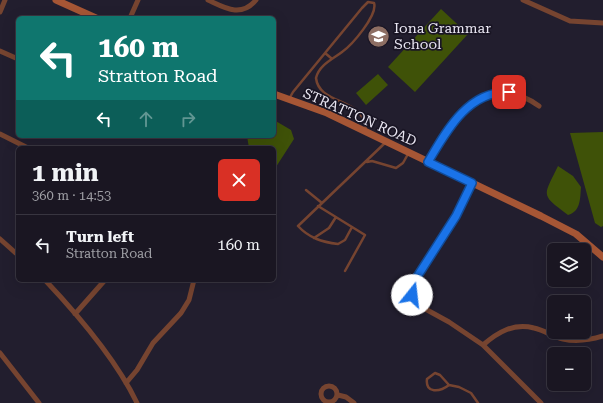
<!DOCTYPE html>
<html lang="en">
<head>
<meta charset="utf-8">
<style>
  :root { --surface:#1a1622; --page:#231f2a; --text:#f1f3f6; --muted:#9f9fa5; --line:#383540 }
  body { margin:0; font-family:"Roboto Serif",serif; background:var(--page); color:var(--text); height:100vh; display:flex; flex-direction:column; font-size:15px; white-space:nowrap }
  * { box-sizing:border-box; margin:0 }
  p { font-size:13px; color:var(--muted) }
  .icon { flex:none; width:22px; height:22px; fill:none; stroke:currentColor; stroke-width:2; stroke-linecap:round; stroke-linejoin:round }
  .map { position:relative; flex:1; overflow:hidden }
  .side { position:absolute; left:16px; top:146px; width:260px; height:136px; display:flex; flex-direction:column; background:var(--surface); border-radius:6px; box-shadow:0 4px 16px #0002,0 0 0 1px var(--line) }
  .side>* { flex:none }
  .banner { position:absolute; left:16px; top:16px; width:260px; height:122px; border-radius:6px; box-shadow:0 4px 16px #0002,0 0 0 1px var(--line); background:#0f766e; color:#fff; overflow:hidden }
  .buttons { position:absolute; left:547px; top:243px; display:grid; gap:8px }
  .buttons a { display:grid; place-items:center; width:44px; height:44px; border-radius:6px; background:var(--surface); box-shadow:0 4px 16px #0002,0 0 0 1px var(--line); font-size:20px }
  .pin { position:absolute; display:grid; place-items:center; width:34px; height:34px; color:#fff; margin:-17px; border-radius:8px; box-shadow:0 2px 6px #0006 }
  .me { position:absolute; width:44px; margin:-22px; rotate:16deg; stroke-linejoin:round; filter:drop-shadow(0 0 3px #0008) }
  .turn { display:flex; align-items:center; gap:14px; height:84px; padding:0 16px; font-size:18px }
  .turn .icon { width:52px; height:52px; stroke-width:2.5 }
  .turn b { display:block; font-size:28px; line-height:34px }
  .lanes { display:flex; align-items:center; height:38px; padding:0 16px; background:#0003; justify-content:center; gap:20px; direction:ltr }
  .lanes .off { opacity:.35 }
  .round { display:grid; place-items:center; flex:none; width:42px; height:42px; border-radius:6px; background:var(--page) }
  .head { display:flex; align-items:center; justify-content:space-between; height:68px; padding:0 16px }
  h1 { font-size:24px; font-weight:700; line-height:30px }
  ul { padding:0; list-style:none }
  li { display:flex; align-items:center; gap:12px; height:60px; padding:0 16px; border-top:1px solid var(--line) }
  li div { flex:1 }
  li b { display:block; font-size:15px }
  li em { font-style:normal }
  .map>svg:first-child { display:block }
  .green { fill:#3f5208 }
  .lines { fill:none; stroke-linecap:round; stroke-linejoin:round }
  .lane { stroke:#764430; stroke-width:2.5 }
  .street { stroke:#764430; stroke-width:5 }
  .secondary { stroke:#a65635; stroke-width:7 }
  .route-casing { stroke:#114b97; stroke-width:10 }
  .route { stroke:#1a73e8; stroke-width:7 }
  .labels { text-anchor:middle; stroke-width:3.5; stroke-linejoin:round; paint-order:stroke }
  .poi-label { font-size:14px; fill:#e9e6f2; stroke:#191524; text-anchor:start }
  .street-label { font-size:14px; fill:#e9e6f2; stroke:#191524 }
</style>
</head>
<body>
<div class="map">
<svg width="603" height="403" viewBox="0 0 603 403">
  <rect width="100%" height="100%" fill="#221e2e"/>
  <path class="green" d="M441 9 468 34 415 92 388 67Z
    M378 74 388 85 366 105 356 93Z
    M274 120 291 130 294 139 274 170V148H249L247 136H274Z
    M603 132V226L601 227 595 223 570 133Z
    M558 166 573 176 581 187C580 199 581 211 568 215 540 194 543 197 558 166Z"/>
  <g class="lines">
    <path class="lane" d="M325 53 331 58
      M289 99 293 92 362 8 368 2 374 3C378 15 352 45 342 52 333 59 319 65 316 78 319 106 366 97 366 131
      M367 162 372 161 396 168 403 163 408 154
      M306 190 322 203
      M318 206 365 235 345 271
      M352 227 345 240 338 244C322 242 309 238 298 226L386 142
      M314 238 329 228 336 217
      M449 385C440 392 425 394 427 379L435 373 440 375 449 385 459 387 471 393 478 403"/>
    <path class="street" d="M208 0C225 8 241 18 256 0
      M523 0 570 21 603 23
      M0 12 5 0
      M130 18 138 0
      M0 51 18 59
      M0 134 28 148
      M428 161C454 118 484 67 539 106
      M472 183 456 216 415 280 412 295 418 305 449 322 483 345 541 403
      M0 239 18 255
      M45 280C78 315 116 359 137 403
      M75 314 105 280
      M483 345C498 332 513 323 534 328 544 330 553 337 563 339 576 342 590 340 603 336
      M0 353 39 403
      M126 383 137 370 153 343 181 313 189 300 194 280
      M321 394a8 8 0 1 1 16 0a8 8 0 1 1-16 0Z
      M338 395 346 397 354 403"/>
    <path class="secondary" d="M56 0 96 18
      M274 94 327 113 541 216 576 234 603 257"/>
  </g>
  <g class="lines">
    <defs>
      <path id="route" d="M412 295 415 280 456 216 472 183 428 162C447 130 468 91 509 92"/>
    </defs>
    <use href="#route" class="route-casing"/>
    <use href="#route" class="route"/>
  </g>
  <defs>
    <symbol id="school-disc" viewBox="-11 -11 22 22"><circle r="9.5" fill="#8d6e63" stroke="#191524"/><path d="M0-5L7-2L0 1L-7-2ZM-4 1L0 2.5L4 1V4Q0 6-4 4Z" fill="#fff"/></symbol>
  </defs>
  <g fill-rule="evenodd">
    <use href="#school-disc" x="366" y="24" width="25" height="25"/>
  </g>
  <g class="labels">
    <g class="poi-label">
      <text x="394" y="33">Iona Grammar<tspan x="394" dy="16">School</tspan></text>
    </g>
    <g class="street-label">
      <text transform="translate(360 117) rotate(24)" y="5">STRATTON ROAD</text>
    </g>
  </g>
</svg>
<div class="buttons">
<a><svg class="icon" aria-label="layers" viewBox="0 0 24 24"><path d="M12 4l9 5-9 5-9-5zM3 14l9 5 9-5"/></svg></a>
<a>+</a>
<a>−</a>
</div>
<div class="pin" style="left:509px;top:92px;background:#d93025"><svg class="icon" aria-label="arrive" viewBox="0 0 24 24"><path d="M6 21V4h12l-3 4 3 4H6"/></svg></div>
<svg class="me" style="left:412px;top:295px" viewBox="-20 -20 40 40"><circle r="19" fill="#fff"/><path d="M0-13L10 11 0 6-10 11z" fill="#1a73e8"/></svg>
<div class="banner">
<div class="turn"><svg class="icon" aria-label="left" viewBox="0 0 24 24"><path d="M17 20v-9H6M10 6l-5 5 5 5"/></svg><div><b>160 m</b>Stratton Road</div></div>
<div class="lanes"><svg class="icon" aria-label="left" viewBox="0 0 24 24"><path d="M17 20v-9H6M10 6l-5 5 5 5"/></svg><svg class="icon off" aria-label="ahead" viewBox="0 0 24 24"><path d="M12 20V5M6 11l6-6 6 6"/></svg><svg class="icon off" aria-label="right" viewBox="0 0 24 24"><path d="M7 20v-9h11M14 6l5 5-5 5"/></svg></div>
</div>
<section class="side">
<div class="head"><div><h1>1 min</h1><p>360 m · 14:53</p></div><a class="round" style="background:#d93025;color:#fff"><svg class="icon" aria-label="close" viewBox="0 0 24 24"><path d="M6 6l12 12M18 6L6 18"/></svg></a></div>
<ul>
<li><svg class="icon" aria-label="left" viewBox="0 0 24 24"><path d="M17 20v-9H6M10 6l-5 5 5 5"/></svg><div><b>Turn left</b><p>Stratton Road</p></div><em>160 m</em></li>
</ul>
</section>
</div>
</body>
</html>
